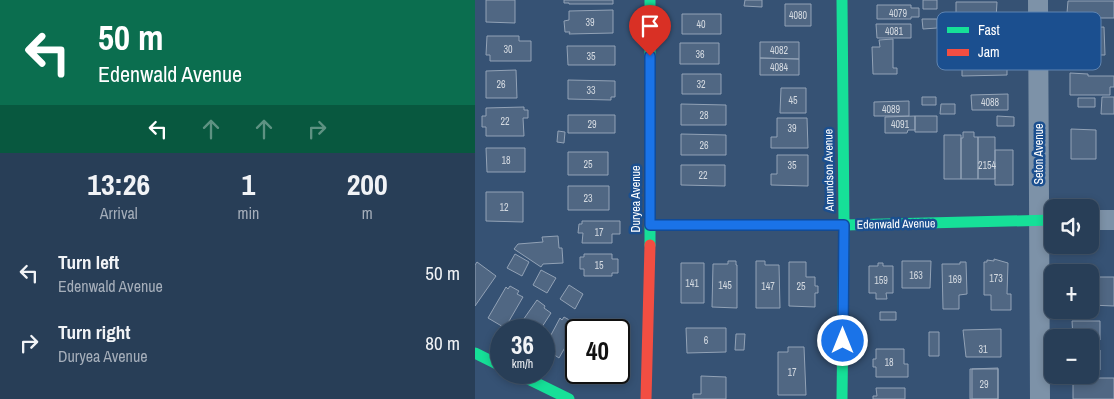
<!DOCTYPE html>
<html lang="en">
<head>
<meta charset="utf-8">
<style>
  :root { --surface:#283e57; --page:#344961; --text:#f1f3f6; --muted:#a5aeba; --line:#44576d }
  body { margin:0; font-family:"Archivo Narrow",sans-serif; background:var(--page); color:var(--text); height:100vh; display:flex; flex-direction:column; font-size:19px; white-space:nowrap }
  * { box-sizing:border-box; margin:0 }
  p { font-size:16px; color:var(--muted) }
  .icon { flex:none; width:28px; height:28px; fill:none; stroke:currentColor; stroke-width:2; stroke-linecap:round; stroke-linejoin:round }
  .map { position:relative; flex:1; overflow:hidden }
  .side { display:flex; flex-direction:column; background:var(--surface); width:475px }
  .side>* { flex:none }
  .guide { background:#0b6e4f; color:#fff; overflow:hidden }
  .controls { position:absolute; left:569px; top:199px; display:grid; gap:10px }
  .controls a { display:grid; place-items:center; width:55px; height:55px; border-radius:10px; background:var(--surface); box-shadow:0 2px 8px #0003,0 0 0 1px var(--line); font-size:25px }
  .speed { position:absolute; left:15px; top:319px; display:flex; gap:10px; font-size:25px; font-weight:700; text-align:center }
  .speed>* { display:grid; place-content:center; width:65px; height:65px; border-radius:50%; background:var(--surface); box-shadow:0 2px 8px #0003,0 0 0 1px var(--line); line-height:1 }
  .speed small { font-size:12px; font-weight:400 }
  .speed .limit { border:2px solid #111; border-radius:8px; background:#fff; color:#111 }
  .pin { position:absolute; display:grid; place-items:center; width:42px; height:42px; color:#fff; margin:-51px -21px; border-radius:50% 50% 50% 0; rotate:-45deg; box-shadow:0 0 5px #0007 }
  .pin .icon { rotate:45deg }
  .me { position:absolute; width:55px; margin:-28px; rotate:0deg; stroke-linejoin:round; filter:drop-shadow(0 0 4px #0008) }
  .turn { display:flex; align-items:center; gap:18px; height:105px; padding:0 15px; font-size:22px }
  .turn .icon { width:65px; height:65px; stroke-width:2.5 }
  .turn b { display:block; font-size:35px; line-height:42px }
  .lanes { display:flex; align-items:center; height:48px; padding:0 15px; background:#0003; justify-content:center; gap:25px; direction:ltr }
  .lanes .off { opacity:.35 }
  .eta { display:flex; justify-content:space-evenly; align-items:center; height:85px; text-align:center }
  .eta b { font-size:30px; font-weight:700; line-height:35px }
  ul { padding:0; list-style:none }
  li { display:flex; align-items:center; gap:15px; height:70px; padding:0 15px }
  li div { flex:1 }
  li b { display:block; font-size:19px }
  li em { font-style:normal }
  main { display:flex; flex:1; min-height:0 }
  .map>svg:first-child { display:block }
  .building { fill:#506783; stroke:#92a2b6 }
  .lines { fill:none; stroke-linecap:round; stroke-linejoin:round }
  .street { stroke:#7d92a8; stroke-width:20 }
  .fast { stroke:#16e098; stroke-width:11 }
  .jam { stroke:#f24e42; stroke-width:11 }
  .route-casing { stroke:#114b97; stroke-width:12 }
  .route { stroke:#1a73e8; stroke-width:9 }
  .labels { text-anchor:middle; stroke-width:5; stroke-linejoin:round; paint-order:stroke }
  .number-label { font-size:10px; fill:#d3d9e0 }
  .street-label { font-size:12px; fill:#fff; stroke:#1b4f8f }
  .key { fill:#1b4f8f; stroke:#5f84b1; stroke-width:1 }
  .key-label { font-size:14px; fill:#fff }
</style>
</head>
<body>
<main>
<section class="side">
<div class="guide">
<div class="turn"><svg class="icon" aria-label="left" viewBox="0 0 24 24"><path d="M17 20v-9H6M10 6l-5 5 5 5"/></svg><div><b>50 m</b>Edenwald Avenue</div></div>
<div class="lanes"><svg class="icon" aria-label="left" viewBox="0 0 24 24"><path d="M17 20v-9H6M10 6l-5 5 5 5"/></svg><svg class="icon off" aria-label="ahead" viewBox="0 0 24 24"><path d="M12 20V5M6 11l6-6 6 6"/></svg><svg class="icon off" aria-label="ahead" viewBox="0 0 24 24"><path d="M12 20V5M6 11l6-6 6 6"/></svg><svg class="icon off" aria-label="right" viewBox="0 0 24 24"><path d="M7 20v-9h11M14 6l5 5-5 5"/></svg></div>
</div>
<div class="eta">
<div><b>13:26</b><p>Arrival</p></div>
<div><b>1</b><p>min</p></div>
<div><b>200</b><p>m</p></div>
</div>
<ul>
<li><svg class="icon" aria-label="left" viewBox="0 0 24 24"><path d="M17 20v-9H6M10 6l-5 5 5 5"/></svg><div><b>Turn left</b><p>Edenwald Avenue</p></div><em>50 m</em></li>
<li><svg class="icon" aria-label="right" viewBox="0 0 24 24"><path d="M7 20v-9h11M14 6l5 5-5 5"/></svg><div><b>Turn right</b><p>Duryea Avenue</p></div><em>80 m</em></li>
</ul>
</section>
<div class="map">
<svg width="639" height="399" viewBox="0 0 639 399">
  <rect width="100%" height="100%" fill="#365274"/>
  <path class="building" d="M11 0H40V23L11 22Z
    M89 0H138V4H94V3H89Z
    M270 0H287V7L269 6Z
    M448 0H462V9H448Z
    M593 1H639V18H596V13H592Z
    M481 2H522L521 19H481Z
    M310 4H336V26H310Z
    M402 5H436V8H444V17H436V19H402Z
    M138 10V33L94 34 95 32H90L89 21 94 20V11Z
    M207 14H246V34H207Z
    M447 19H462V28L448 29Z
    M401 24H436V38H402Z
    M629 27 630 55H601V28Z
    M12 36H44V41H56V61H15V55H11Z
    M418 39V68H422V74H398L397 47H405L404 40Z
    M285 42H324V59L285 58Z
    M205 43H244V64H205Z
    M92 46H140V65H93Z
    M285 58 324 59V75H285Z
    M532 61V75L487 76V62Z
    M41 70 42 98H11V71Z
    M595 73 613 74V76H639V87H635V95H595Z
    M207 74H246V94H207Z
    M93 80 140 81V97H136V100L93 99Z
    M306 88H331V113H305Z
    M533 94V110H497L496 95Z
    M447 97H461V105H447Z
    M627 97H639V114H626Z
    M603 98H620V107H603Z
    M434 101V116H399V102Z
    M206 104 251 105V125H206Z
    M466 104H480V114H465Z
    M49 107V110H53V118H48L49 136H11V127H7V116H11V108Z
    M93 115H140V133H93Z
    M440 116V130H433L432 133H410V117Z
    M440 116H462V132H440Z
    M522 116 539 117V126H522Z
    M302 118H332L333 148H296V137H302Z
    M596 129 621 130V159H596Z
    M83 131 90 132 89 143 82 142Z
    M488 132H499V137H503V179H486V138H488Z
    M206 134 251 135V155H206Z
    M469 135H486V179H469Z
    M503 137H520V179H503Z
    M11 148H50V172H12Z
    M520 150H538V185H520Z
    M93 152H133V175H93Z
    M302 155H333V186L296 185V174H302Z
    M206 165H250V186L206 185Z
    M93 186H134V210H93Z
    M11 192H48V222L11 221Z
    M107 221H145V234H137V243H107L108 233H103L104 224H107Z
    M83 236 84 248H87L88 263 68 264 66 267 39 249 43 244 68 242 67 237Z
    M40 254 54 262 47 276 32 268Z
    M109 254H137V259H143V273H137V276H109V269H105V257H109Z
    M519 259 533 263 532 294H536V310H516V295H509V262H512V260L519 261Z
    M253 261H261V265H262V308L237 307 238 264H253Z
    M281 261H290V265H304L305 308H281Z
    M427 261H456L455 288H427Z
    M2 262 21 276 0 306V265Z
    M314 262H331V277H340V286H343V293H340V307L314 306Z
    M485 262H491L492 294 484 295V309H468L467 264H485Z
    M206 263H229V303H206Z
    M403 263H408V266H418V293H411L412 299H401V293H394V266H403Z
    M66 270 81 278 72 293 58 285Z
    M615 277H639V306L615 305Z
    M94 285 108 294 100 309 85 299Z
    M35 286 44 291 42 294 48 297 30 328 13 318 31 287 33 289Z
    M62 300 70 306 69 308 76 313 65 330H41Z
    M405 312H421V320H405Z
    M89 317 98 322 96 325 101 328 84 358 69 348 85 318 87 320Z
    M597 321H625V340L615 341V338H598Z
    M211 328H251V352L212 353Z
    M526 329V357H491L488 330Z
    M454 332H464V356H454Z
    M261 334H270L269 350H260Z
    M313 347H329L331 395H303V352H313Z
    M401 349H429V364H433V377H401V367H398V359H401Z
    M615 350H625V370H615Z
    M523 368V399H495V369Z
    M497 369H523V399H497Z
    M226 376 251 377V399H218V394H226Z
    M598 378H639V399H598Z
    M401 388H430V399H398V396H402Z"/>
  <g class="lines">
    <path class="street" d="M563 0 565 399
      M615 220H639"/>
    <path class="fast" d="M367 0 369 225 367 399
      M175 225H369L578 220
      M175 245V0
      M0 353 26 366
      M39 372 94 399"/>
    <path class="jam" d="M171 399 175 245"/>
  </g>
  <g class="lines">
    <defs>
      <path id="route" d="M175 56V225H369L368 341"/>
    </defs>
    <use href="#route" class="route-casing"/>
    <use href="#route" class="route"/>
  </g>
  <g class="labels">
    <g class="number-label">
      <text x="423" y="17">4079</text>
      <text x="323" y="19">4080</text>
      <text x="115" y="26">39</text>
      <text x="226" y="28">40</text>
      <text x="419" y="35">4081</text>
      <text x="33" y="53">30</text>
      <text x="304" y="54">4082</text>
      <text x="225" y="58">36</text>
      <text x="116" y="60">35</text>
      <text x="304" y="71">4084</text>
      <text x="26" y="88">26</text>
      <text x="226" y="88">32</text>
      <text x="116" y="94">33</text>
      <text x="318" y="104">45</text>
      <text x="515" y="106">4088</text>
      <text x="416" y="113">4089</text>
      <text x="229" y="119">28</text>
      <text x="30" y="125">22</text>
      <text x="117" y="128">29</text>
      <text x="425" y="128">4091</text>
      <text x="317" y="132">39</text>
      <text x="229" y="149">26</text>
      <text x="31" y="164">18</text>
      <text x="113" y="168">25</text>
      <text x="317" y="169">35</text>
      <text x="512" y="169">2154</text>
      <text x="228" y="179">22</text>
      <text x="113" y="202">23</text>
      <text x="29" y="211">12</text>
      <text x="124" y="236">17</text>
      <text x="124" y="269">15</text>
      <text x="441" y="279">163</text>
      <text x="521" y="282">173</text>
      <text x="480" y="283">169</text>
      <text x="406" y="284">159</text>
      <text x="217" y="287">141</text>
      <text x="250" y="289">145</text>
      <text x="293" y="290">147</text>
      <text x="326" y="290">25</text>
      <text x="231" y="344">6</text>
      <text x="508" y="353">31</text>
      <text x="414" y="366">18</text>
      <text x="317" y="376">17</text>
      <text x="509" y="388">29</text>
    </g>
    <g class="street-label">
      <text transform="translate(564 154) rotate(-90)" y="4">Seton Avenue</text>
      <text transform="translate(354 170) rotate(-91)" y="4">Amundson Avenue</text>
      <text transform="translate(161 199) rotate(-90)" y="4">Duryea Avenue</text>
      <text transform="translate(421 224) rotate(-1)" y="4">Edenwald Avenue</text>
    </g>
  </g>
  <rect x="462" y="12" width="164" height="58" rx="8" class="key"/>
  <rect x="472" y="27" width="22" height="6" fill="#16e098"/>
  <rect x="472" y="49" width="22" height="7" fill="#f24e42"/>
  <g class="key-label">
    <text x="503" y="35">Fast</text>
    <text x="503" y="57">Jam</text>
  </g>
</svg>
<div class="controls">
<a><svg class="icon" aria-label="sound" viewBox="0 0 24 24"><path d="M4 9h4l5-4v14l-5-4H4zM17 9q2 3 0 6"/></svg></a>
<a>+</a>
<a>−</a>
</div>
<div class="speed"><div>36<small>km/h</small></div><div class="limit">40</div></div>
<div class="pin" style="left:175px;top:56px;background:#d93025"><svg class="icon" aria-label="arrive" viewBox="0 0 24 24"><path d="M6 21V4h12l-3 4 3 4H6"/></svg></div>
<svg class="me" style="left:368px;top:341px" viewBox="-20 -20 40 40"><circle r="17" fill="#1a73e8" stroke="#fff" stroke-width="3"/><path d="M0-11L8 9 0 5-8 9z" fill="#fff"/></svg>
</div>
</main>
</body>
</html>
